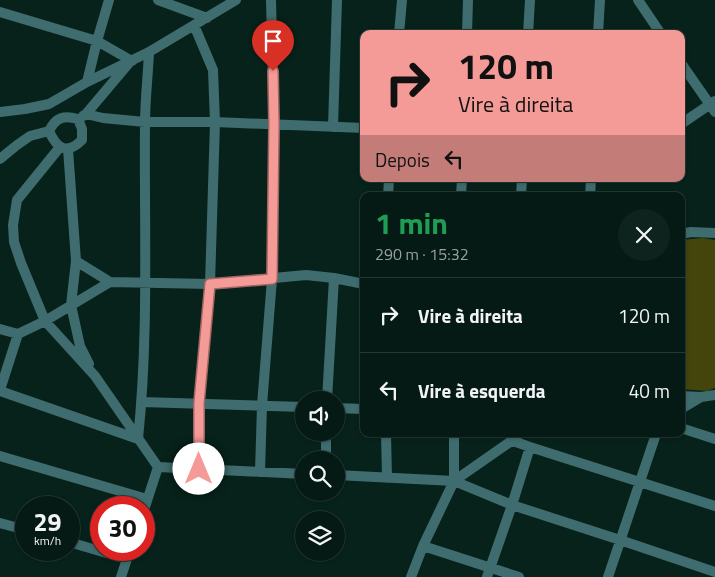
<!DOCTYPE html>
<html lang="pt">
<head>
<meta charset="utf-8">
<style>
  :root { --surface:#051a14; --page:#0e231d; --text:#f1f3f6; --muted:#97a1a0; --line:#263834 }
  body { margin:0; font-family:"Titillium Web",sans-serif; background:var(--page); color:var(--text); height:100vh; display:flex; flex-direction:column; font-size:19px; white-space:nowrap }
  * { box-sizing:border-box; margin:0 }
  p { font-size:16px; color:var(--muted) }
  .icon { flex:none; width:28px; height:28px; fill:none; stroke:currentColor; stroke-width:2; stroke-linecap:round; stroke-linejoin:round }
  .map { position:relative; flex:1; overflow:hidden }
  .side { position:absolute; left:360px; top:192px; width:325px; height:245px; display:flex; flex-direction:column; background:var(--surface); border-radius:10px; box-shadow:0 1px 4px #0004,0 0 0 1px var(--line) }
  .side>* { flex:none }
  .hud { position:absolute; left:360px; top:30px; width:325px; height:152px; border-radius:10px; box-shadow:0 1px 4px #0004,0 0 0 1px var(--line); background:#f59b97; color:#111; overflow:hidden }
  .buttons { position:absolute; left:295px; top:391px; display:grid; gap:10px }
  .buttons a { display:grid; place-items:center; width:50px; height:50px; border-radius:50%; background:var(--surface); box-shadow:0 1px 4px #0004,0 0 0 1px var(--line); font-size:25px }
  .speed { position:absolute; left:15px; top:496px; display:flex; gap:10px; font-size:25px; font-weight:700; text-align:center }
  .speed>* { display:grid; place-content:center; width:65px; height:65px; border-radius:50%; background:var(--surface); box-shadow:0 1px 4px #0004,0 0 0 1px var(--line); line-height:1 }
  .speed small { font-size:12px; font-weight:400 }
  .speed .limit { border:8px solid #d22; background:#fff; color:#111 }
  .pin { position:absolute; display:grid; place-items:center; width:42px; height:42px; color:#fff; margin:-51px -21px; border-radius:50% 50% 50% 0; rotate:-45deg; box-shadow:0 0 5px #0007 }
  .pin .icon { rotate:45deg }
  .me { position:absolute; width:55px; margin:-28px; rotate:0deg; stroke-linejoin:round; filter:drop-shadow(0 0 4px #0008) }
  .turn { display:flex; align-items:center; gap:18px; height:105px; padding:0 15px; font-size:22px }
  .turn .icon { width:65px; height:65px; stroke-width:2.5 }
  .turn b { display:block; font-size:35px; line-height:42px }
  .then { display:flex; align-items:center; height:48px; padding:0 15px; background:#0003; gap:10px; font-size:19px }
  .round { display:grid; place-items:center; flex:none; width:52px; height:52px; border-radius:26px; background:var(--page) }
  .headline { display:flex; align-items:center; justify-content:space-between; height:85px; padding:0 15px }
  h1 { font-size:30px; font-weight:700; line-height:38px; color:#1e9e55 }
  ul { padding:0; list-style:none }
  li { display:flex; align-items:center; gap:15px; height:75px; padding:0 15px; border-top:1px solid var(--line) }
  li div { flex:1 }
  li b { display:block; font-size:19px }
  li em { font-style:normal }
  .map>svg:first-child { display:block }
  .green { fill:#44450d }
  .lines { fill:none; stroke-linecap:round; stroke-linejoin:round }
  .street { stroke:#3f6c6e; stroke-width:10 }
  .route-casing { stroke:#9f6562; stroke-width:12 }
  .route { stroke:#f59b97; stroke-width:9 }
</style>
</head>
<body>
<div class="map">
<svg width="715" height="577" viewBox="0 0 715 577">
  <rect width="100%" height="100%" fill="#07221a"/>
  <path class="green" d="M703 238 715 240V388L707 391 681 389V240Z"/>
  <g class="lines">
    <path class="street" d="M158 0 207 18
      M638 0 661 34
      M0 12 97 41 132 61
      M194 25 213 70 215 122 210 284 199 403V469
      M399 34 402 0
      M467 34 468 0
      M528 34 530 0
      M598 34 600 0
      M681 63 715 112
      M87 82 97 41 109 0
      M0 112 25 109 49 104 87 82 149 52 236 0
      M86 114 103 118 145 122H215L364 128
      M83 116 86 114 129 63
      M681 124 715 101
      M333 127 337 0
      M60 147 17 200 13 225 14 242 21 263 45 321 95 376 158 467
      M68 149 76 261 71 305 80 346 89 364
      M0 159 17 145 30 136 49 131C56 117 64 115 78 119L82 129V140C67 155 57 149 49 131
      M388 196 389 179
      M461 196 462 179
      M521 196 522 179
      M590 196 591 179
      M681 234 691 232 715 233
      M76 261 110 282 210 284 306 275 334 278 364 284
      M0 329 18 334 45 321 110 282
      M0 390 18 334
      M0 391 138 439C149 334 144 229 145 124 145 100 148 76 149 52
      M681 396 701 397 715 395
      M327 400 334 278
      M142 402 304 407
      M336 408 364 409
      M681 409 701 397
      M681 428 715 439
      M386 434 387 478
      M513 434V441L530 447 715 506
      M0 456 147 499
      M326 460V432
      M158 467 304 474
      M260 472 262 405 272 279 274 125 271 0
      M336 475 454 481 512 505 620 540 715 572
      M454 481 517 437
      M144 510 158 467
      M0 523 26 530
      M69 542 127 559
      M423 546 519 577
      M121 577 130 550
      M411 577 423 546 454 481V434
      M487 577 512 505 530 447
      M608 577 656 434"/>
  </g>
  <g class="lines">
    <defs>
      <path id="route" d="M199 469V403L210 284 272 279 274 125 273 71"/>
    </defs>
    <use href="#route" class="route-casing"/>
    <use href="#route" class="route"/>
  </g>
</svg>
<div class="buttons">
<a><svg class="icon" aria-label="sound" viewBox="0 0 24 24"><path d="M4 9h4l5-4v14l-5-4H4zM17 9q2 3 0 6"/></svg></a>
<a><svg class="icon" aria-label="search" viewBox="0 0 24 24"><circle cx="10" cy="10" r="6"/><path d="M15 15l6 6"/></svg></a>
<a><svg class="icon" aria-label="layers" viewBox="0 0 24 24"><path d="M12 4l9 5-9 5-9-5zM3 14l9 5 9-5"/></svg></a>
</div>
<div class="speed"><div>29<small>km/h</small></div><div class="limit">30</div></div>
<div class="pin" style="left:273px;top:71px;background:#d93025"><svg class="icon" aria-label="arrive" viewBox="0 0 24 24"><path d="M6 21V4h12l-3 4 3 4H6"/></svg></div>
<svg class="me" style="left:199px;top:469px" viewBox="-20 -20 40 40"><circle r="19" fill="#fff"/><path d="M0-13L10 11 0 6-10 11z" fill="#f59b97"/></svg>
<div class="hud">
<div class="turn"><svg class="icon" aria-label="right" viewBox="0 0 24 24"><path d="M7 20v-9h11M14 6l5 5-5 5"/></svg><div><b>120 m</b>Vire à direita</div></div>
<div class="then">Depois<svg class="icon" aria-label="left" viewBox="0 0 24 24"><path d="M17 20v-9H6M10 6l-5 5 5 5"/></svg></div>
</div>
<section class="side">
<div class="headline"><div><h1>1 min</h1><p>290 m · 15:32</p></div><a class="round"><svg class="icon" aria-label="close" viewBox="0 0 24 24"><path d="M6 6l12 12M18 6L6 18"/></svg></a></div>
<ul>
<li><svg class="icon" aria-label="right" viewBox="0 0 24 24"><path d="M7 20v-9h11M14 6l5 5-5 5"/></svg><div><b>Vire à direita</b></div><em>120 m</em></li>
<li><svg class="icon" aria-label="left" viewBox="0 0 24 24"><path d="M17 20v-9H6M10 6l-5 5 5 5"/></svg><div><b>Vire à esquerda</b></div><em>40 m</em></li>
</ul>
</section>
</div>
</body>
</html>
